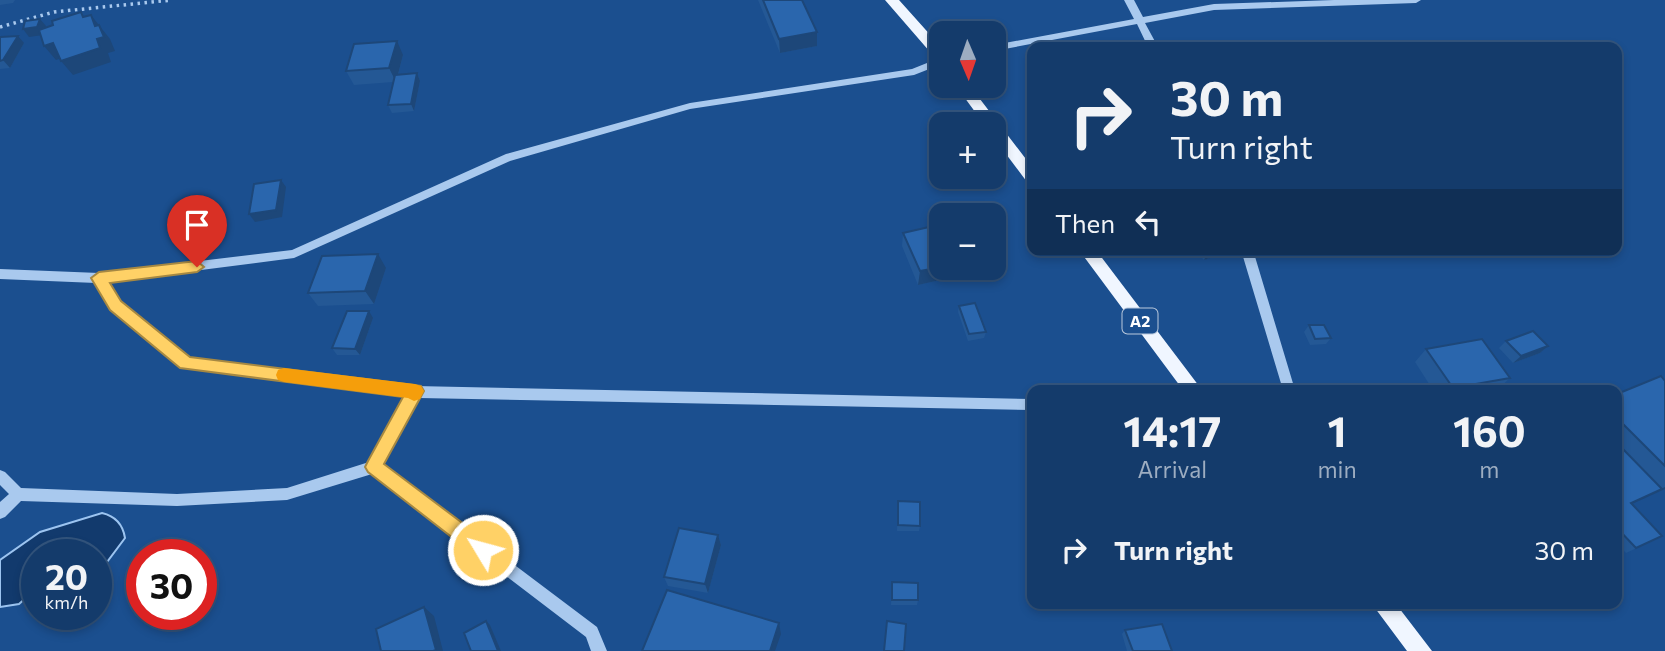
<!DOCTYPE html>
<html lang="en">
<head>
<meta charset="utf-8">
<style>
  :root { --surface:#143b6b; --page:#214673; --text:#f1f3f6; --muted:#9dadc1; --line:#33557e }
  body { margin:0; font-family:Commissioner,sans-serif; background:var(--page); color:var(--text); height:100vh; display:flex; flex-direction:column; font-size:26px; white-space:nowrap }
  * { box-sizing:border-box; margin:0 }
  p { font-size:23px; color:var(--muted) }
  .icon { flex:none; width:38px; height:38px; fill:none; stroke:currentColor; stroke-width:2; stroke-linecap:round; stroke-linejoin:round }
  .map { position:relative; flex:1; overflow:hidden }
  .side { position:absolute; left:1027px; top:385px; width:595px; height:224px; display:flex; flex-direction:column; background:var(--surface); border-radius:14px; box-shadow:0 4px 10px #0003,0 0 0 2px var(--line) }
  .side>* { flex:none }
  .top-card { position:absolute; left:1027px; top:42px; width:595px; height:214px; border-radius:14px; box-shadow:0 4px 10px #0003,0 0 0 2px var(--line); background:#143b6b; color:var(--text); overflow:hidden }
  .needle { width:46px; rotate:178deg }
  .controls { position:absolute; left:929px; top:21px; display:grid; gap:14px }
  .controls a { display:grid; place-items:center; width:77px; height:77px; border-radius:14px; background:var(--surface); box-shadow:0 4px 10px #0003,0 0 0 2px var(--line); font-size:35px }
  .speed { position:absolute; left:21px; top:539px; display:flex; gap:14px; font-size:35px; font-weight:700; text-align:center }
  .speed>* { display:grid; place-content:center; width:91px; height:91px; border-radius:50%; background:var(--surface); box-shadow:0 4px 10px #0003,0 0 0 2px var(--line); line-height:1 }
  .speed small { font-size:18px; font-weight:400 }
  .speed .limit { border:10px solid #d22; background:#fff; color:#111 }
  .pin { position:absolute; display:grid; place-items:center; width:60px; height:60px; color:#fff; margin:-72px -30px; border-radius:50% 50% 50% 0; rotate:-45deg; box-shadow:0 0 7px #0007 }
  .pin .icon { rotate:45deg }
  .me { position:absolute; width:77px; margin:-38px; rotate:307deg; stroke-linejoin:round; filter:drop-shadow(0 0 5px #0008) }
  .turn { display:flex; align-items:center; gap:24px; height:147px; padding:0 28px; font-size:32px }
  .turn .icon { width:91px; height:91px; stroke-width:2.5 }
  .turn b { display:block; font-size:49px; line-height:60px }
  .then { display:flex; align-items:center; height:66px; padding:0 28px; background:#0003; gap:14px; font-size:26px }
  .eta { display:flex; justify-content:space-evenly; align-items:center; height:119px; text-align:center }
  .eta b { font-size:42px; font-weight:700; line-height:49px }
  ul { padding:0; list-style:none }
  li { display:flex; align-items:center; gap:21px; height:91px; padding:0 28px }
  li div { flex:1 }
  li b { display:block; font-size:26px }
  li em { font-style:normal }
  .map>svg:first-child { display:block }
  .water { fill:#123a6d; stroke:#9cc4f0; stroke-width:2 }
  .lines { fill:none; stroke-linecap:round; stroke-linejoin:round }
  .path { stroke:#a9c9ee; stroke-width:3.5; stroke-dasharray:2.5 4.5; stroke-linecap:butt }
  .minor { fill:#a9c9ee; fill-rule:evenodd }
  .major { fill:#f0f6ff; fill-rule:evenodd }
  .wall { fill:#245895 }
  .shaded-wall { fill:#1d4779 }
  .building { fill:#2a66ad; stroke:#1d4779; stroke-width:2 }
  .route { fill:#ffd166; stroke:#a68842; stroke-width:2 }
  .slow { fill:#f59e0b }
  .labels { text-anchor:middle; stroke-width:7; stroke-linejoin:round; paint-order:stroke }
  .shield { fill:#1b4f8f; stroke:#bbcadd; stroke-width:2 }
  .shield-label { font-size:16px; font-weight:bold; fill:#fff }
</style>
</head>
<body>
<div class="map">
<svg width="1665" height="651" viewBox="0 0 1665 651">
  <rect width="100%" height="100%" fill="#1b4f8f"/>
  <path class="water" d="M102 513C115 516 123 525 125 538L107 562 96 570V555H37V588L19 604 0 607V560L40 532Z"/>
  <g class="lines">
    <path class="path" d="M0 27 54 12 172 0"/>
    <path class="minor" d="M1124 0H1134L1143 17 1214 4 1334 0H1421L1416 3 1214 10 1145 23 1158 47H1148L1137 24 994 51V45L1134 19Z
      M942 57V64L914 75 690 109 510 161 294 258 107 282 119 302 189 358 415 386 1032 399V410L419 398 382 465 597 627 607 651H591L586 637 372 474 287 500 177 506 21 501 5 517 0 519V502L9 494 0 485V470L5 472 21 488 177 494 287 488 369 462 406 396 186 368 182 367 111 308 96 283 0 279V269L99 273 292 250 506 154 690 103 912 69Z
      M1241 250H1253L1295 390H1283Z
      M1190 382 1195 384V390H1165L1166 386Z"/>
    <path class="major" d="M885 0H899L942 48V61L937 60Z
      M956 86H970L1032 167V183L1027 182 994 138V124H984Z
      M1079 250H1096L1202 390H1183Z
      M1372 604H1396L1432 651H1407Z"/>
  </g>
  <path class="wall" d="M0 0H15L13 3 0 5Z
    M758 0H802L817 32V46L780 53Z
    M0 37 24 43 10 68 0 69Z
    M403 55 398 75 417 73 420 81 414 111 392 113 388 105 393 82 354 85 346 71Z
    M903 233 942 268H963L962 275 918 285 902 246Z
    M1195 250H1222L1220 254 1204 260Z
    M386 268 374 304 318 306 308 293Z
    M959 306 986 332 984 338 968 341 958 312Z
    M373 318 360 355H337L332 348Z
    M1309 325 1331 338 1326 344 1310 345 1304 332Z
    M1506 341 1548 346 1540 353 1513 363 1499 348Z
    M1426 349 1510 378 1497 390H1433L1415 362Z
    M1665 381V489L1631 504 1652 541 1626 553 1617 543V394Z
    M898 501 920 526 919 531H897Z
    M718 535 721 545 708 593 668 586 664 577Z
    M892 582 918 600 917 605H891Z
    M1125 630 1172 651H1127L1122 634Z"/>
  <path class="shaded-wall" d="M91 15 110 39 115 51 108 53 111 62 73 75 61 61 97 39 95 26Z
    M40 19 46 26 43 35 29 37 23 29Z
    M817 32V46L780 53 779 39Z
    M18 36 24 43 10 68 3 60Z
    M397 41 403 55 396 82 389 68Z
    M53 43 65 57 56 60 44 46Z
    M417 73 420 81 414 111 411 104Z
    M281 180 286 187 282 217 255 222 249 214Z
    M1209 250H1222L1220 254 1204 260Z
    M378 254 386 268 374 304 365 291Z
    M942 267V268H963L962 275 918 285 920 271Z
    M369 311 373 318 360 355 355 349Z
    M1548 346 1540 353 1513 363 1521 356Z
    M1665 487V489L1621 509 1631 503Z
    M718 535 721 545 708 593 705 584Z
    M424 607 434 616 443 651H433Z
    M486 621 490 625 501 651H498Z
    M779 623 781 634 775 651H770Z"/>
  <path class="building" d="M763 0H802L817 32 779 39Z
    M81 12 83 17 91 15 95 26 99 25 104 37 97 39 100 48 61 61 53 43 44 46 39 30 53 25 52 21Z
    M40 19 37 27 23 29 25 21Z
    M18 36 3 60 0 61V37Z
    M397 41 389 68 346 71 354 44Z
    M417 73 411 104 388 105 395 75Z
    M281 180 276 210 249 214 254 184Z
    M942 224V267L920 271 903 233Z
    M378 254 365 291 308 293 322 256Z
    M975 303 986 332 969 334 959 306Z
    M347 311H369L355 349 332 348Z
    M1309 325H1324L1331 338 1315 339Z
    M1533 331 1548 346 1521 356 1506 341Z
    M1482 339 1510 378 1453 388 1426 349Z
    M1661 376 1665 381V466L1617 418V394Z
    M1617 443 1662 489 1631 503 1662 536 1636 548 1617 528Z
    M898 501 920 502V526L898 525Z
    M679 528 718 535 705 584 664 577Z
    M892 582 918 583V600H892Z
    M667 590 779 623 770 651H642Z
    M424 607 436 650 433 651H381L376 629Z
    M486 621 498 651H471L464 633Z
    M887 621 906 624 904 651H884Z
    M1162 624 1172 651H1133L1125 630Z"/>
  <path class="route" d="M197 261 204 267 197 272 110 283 121 301 190 357 421 386 424 391 384 464 489 543 492 550 489 556 483 558 476 556 368 472 365 467 368 461 403 397 180 368 110 310 91 278 99 272Z"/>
  <path class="slow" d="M284 368 415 384 421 386 424 391 420 399 414 401 408 398 284 382 278 380 276 375 278 370Z"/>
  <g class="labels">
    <rect class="shield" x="1122.5" y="308.5" width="35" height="25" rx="5"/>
    <g class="shield-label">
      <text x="1140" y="327">A2</text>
    </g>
  </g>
</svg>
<div class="controls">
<a><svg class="needle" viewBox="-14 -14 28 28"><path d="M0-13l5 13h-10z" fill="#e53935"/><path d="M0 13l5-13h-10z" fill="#9dadc1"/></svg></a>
<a>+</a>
<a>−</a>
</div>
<div class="speed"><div>20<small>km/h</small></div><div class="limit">30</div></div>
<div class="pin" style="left:197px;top:267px;background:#d93025"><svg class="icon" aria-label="arrive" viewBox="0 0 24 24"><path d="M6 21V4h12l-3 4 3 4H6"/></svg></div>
<svg class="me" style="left:483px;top:550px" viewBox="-20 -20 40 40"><circle r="17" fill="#ffd166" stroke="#fff" stroke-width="3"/><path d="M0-11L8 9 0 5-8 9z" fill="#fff"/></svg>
<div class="top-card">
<div class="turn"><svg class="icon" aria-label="right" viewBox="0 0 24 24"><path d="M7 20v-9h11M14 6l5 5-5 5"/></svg><div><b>30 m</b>Turn right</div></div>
<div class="then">Then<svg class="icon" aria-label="left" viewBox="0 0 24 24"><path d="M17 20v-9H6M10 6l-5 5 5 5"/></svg></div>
</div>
<section class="side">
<div class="eta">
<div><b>14:17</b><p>Arrival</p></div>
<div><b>1</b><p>min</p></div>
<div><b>160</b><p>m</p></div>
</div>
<ul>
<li><svg class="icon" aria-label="right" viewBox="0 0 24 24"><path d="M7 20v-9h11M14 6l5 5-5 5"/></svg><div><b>Turn right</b></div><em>30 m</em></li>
</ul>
</section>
</div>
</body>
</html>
